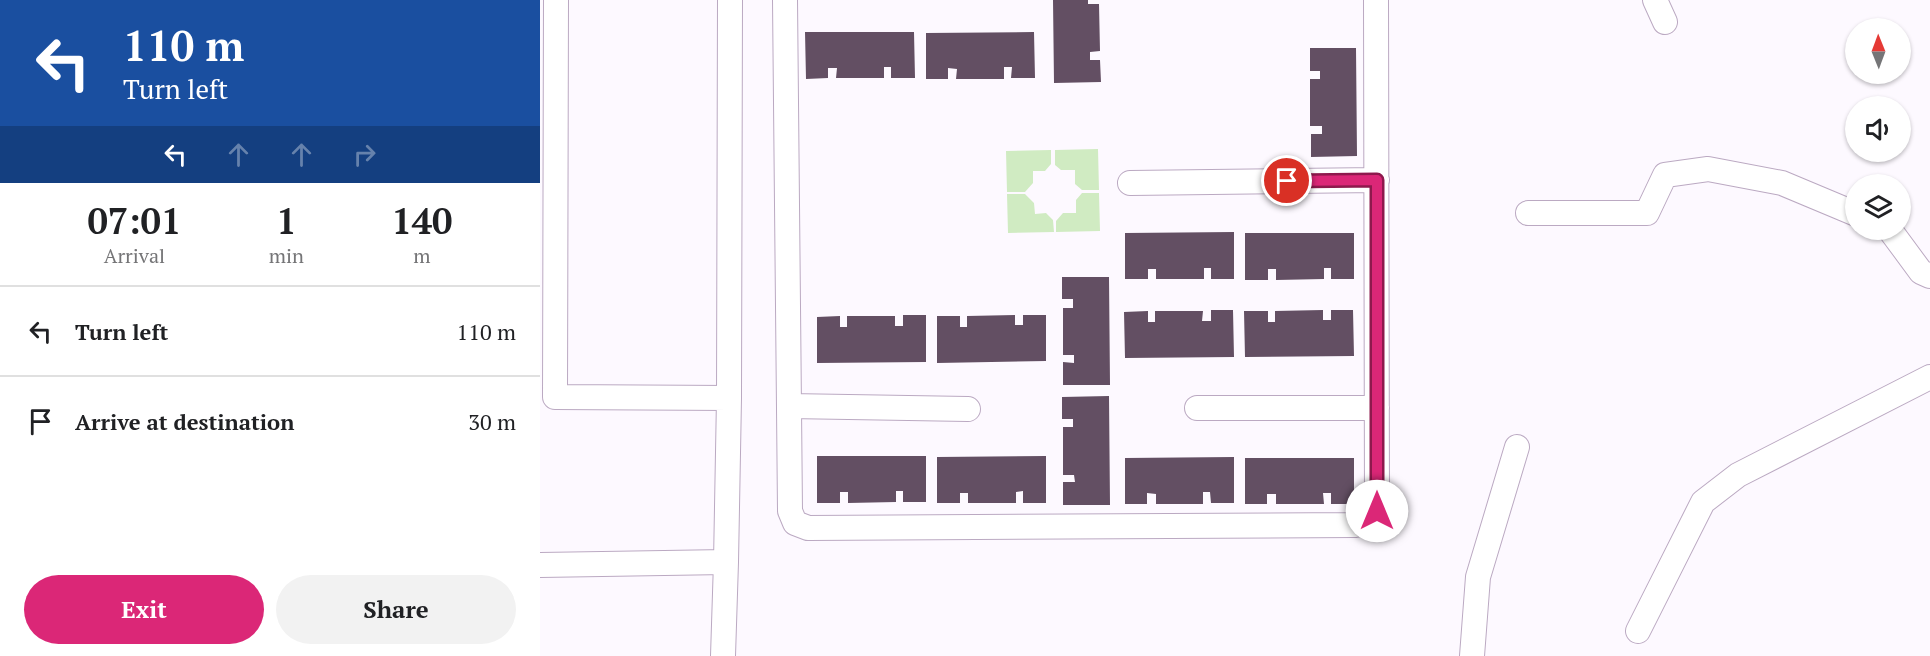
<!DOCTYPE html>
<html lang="en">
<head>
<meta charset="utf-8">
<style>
  :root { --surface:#fff; --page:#f2f2f2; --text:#202124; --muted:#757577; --line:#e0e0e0; --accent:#db2777 }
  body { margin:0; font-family:"PT Serif",serif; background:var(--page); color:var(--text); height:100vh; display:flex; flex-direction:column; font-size:22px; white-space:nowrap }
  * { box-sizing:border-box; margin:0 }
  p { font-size:20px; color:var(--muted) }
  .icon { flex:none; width:33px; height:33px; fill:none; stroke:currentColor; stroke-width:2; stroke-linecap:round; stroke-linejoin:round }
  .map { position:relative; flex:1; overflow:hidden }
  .sheet { display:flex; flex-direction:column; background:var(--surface); width:540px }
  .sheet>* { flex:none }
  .guide { background:#1a4fa0; color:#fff; overflow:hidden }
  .needle { width:39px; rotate:359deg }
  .tools { position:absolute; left:1305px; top:18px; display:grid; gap:12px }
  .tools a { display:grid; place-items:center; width:66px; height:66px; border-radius:50%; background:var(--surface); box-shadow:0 2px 4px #0004; font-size:30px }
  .pin { position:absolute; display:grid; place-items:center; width:51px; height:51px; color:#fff; margin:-26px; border:3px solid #fff; border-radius:50%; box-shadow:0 2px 6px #0007 }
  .me { position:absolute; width:66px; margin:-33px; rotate:0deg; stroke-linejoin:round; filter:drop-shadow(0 0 4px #0008) }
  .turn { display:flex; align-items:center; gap:21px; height:126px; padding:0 24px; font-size:27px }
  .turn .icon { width:78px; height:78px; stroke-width:2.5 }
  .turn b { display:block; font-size:42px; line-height:51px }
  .lanes { display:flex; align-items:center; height:57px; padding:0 24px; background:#0003; justify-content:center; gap:30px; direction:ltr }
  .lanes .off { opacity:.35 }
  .eta { display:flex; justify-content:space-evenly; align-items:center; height:102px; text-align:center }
  .eta b { font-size:36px; font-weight:600; line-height:42px }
  .cta { display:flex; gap:12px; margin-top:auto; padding:12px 24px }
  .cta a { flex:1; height:69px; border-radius:36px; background:var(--accent); color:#fff; font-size:24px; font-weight:600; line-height:69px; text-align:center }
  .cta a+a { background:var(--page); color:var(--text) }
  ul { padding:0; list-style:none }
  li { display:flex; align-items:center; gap:18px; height:90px; padding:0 24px; border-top:2px solid var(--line) }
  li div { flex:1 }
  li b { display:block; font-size:22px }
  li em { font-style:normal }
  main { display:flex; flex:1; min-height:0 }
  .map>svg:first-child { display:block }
  .green { fill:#d0ebc2 }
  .building { fill:#634f63 }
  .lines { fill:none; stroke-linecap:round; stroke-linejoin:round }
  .minor-casing { stroke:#bba9c2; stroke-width:26 }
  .minor { stroke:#fff; stroke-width:24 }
  .route-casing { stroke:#8e194d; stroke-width:15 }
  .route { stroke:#db2777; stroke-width:10 }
</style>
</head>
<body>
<main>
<section class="sheet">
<div class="guide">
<div class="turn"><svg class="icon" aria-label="left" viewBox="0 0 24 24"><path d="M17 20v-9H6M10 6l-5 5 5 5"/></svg><div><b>110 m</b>Turn left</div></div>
<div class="lanes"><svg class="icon" aria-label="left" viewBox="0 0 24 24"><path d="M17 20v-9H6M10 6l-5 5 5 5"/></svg><svg class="icon off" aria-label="ahead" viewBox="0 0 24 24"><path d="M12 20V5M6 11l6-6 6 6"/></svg><svg class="icon off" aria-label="ahead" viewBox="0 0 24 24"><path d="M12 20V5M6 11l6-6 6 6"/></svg><svg class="icon off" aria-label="right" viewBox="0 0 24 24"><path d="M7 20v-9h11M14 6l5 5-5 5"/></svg></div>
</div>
<div class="eta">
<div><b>07:01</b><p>Arrival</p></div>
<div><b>1</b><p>min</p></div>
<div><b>140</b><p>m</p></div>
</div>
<ul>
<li><svg class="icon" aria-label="left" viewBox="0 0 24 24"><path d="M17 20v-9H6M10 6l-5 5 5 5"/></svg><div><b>Turn left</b></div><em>110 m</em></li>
<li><svg class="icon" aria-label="arrive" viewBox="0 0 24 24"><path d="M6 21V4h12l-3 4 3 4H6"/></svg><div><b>Arrive at destination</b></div><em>30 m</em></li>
</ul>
<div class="cta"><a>Exit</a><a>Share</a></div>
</section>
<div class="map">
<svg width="1390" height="656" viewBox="0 0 1390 656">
  <rect width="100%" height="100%" fill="#fdf9ff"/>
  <path class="green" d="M558 149 559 190H542L535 184V170H521L515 165V150Z
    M511 150V164L505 171H493V183L485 192H467L466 151Z
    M542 193H559L560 231 516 232V221L523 213H536V200Z
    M467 194H485L494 203 495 214 506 213 513 220 514 232 468 233Z"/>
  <path class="building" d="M513 0H548V4H559L560 51 550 52V60H560L561 82 514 83Z
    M265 32H374L375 78H351V67H344V78H296L297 68H288V78L266 79Z
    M494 32 495 78H471L472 67H464V79H416L417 69 408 68V79H386V33Z
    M770 48H816L817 156 771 157V134H782V126H770V79H780V71H770Z
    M694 232V279H671V268H664V279H616V269H608V279H585V233Z
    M705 233H814V279H791V268H784V279L736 280V269H728V280H705Z
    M522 277H569L570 385H523V362L534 363V355H523V308H533V299H522Z
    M671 310H693L694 357 585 358 584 312 608 311V322H615V311H663L662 321H671Z
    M783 310V320H791V310H813L814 356 705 357 704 311H728V322H735V311Z
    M363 315H386V362L277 363V317L300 316V327H307V316H355V326H363Z
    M475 315V325H483V315H506V361L397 363V316H420V327H427V316Z
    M569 396 570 505H523V482H535L534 475H523V427H533V419H522V397Z
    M277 456H386V502H363V491H356V502L308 503V492H300V503H277Z
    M506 456V503H483V491L476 492V503H428V493H420V503H397V457Z
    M694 457V503H671L670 492H663V504H616V494L607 493V504H585V458Z
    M705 458H814V504H791V493H783L784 504H736V494H727V504H705Z"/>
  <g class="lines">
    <defs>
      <path id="minor" d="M16 0 15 397 189 398 190 0
        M245 0 250 511 255 523 268 528 815 525 830 522 837 511 836 0
        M1115 0 1125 22
        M590 183 837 180
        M988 213H1107L1125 175 1168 169 1242 183 1316 214
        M1350 230 1381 272 1390 276
        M249 406 428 409
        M657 408H837
        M0 565 186 562 189 398
        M1098 631 1163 502 1198 475 1390 377
        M183 656 186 562
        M932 656 938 577 977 447"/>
    </defs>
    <use href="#minor" class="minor-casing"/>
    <use href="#minor" class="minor"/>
  </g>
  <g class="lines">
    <defs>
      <path id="route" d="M747 181 837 180V511"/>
    </defs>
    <use href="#route" class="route-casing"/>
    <use href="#route" class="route"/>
  </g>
</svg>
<div class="tools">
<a><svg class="needle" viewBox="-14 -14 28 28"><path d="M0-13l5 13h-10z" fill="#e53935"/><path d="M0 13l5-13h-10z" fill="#757577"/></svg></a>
<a><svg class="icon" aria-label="sound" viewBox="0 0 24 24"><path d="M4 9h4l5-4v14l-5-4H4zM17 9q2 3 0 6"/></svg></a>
<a><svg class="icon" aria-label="layers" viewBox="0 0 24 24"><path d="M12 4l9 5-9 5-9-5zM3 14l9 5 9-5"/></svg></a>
</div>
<div class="pin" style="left:747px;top:181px;background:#d93025"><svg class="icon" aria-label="arrive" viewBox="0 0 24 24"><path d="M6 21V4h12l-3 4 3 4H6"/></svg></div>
<svg class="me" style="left:837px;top:511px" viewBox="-20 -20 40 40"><circle r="19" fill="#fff"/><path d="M0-13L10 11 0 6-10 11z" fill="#db2777"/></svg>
</div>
</main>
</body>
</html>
